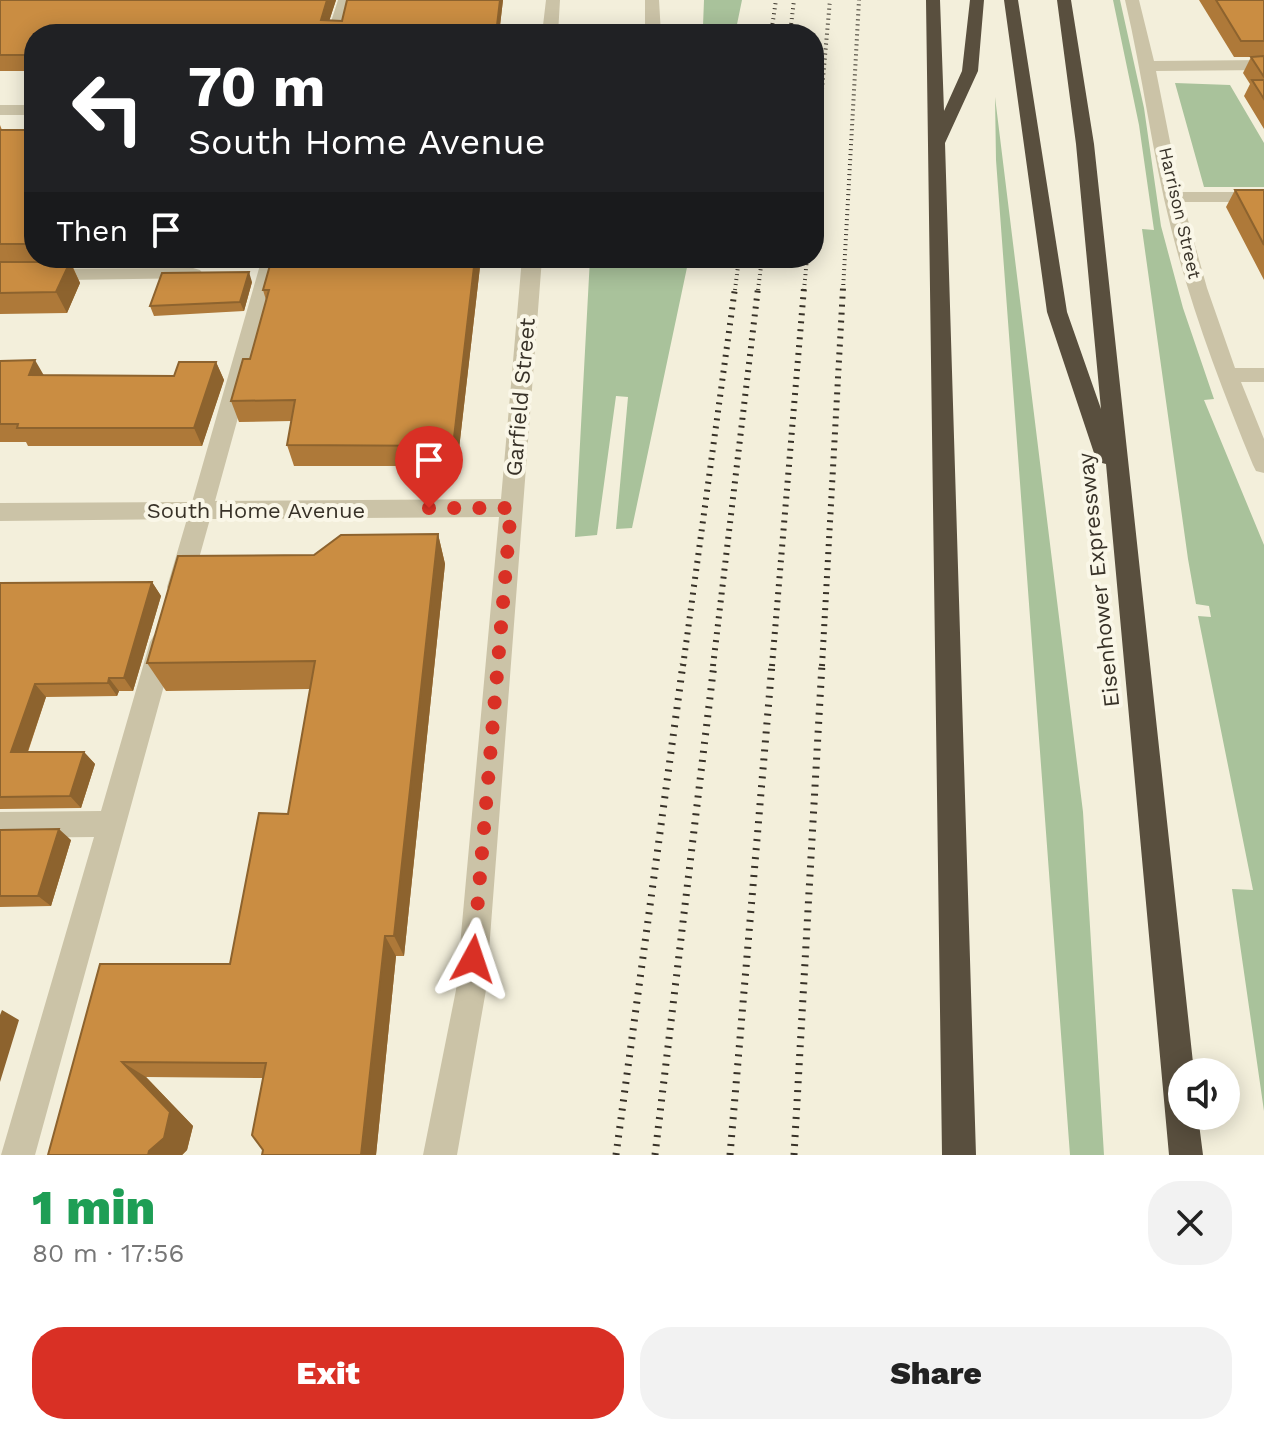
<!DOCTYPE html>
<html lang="en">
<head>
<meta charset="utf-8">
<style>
  :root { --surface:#fff; --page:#f2f2f2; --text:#222; --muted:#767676; --accent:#d93025 }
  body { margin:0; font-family:"Work Sans",sans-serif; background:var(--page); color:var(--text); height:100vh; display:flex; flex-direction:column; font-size:30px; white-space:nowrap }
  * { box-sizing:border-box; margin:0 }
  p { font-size:26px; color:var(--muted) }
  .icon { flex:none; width:44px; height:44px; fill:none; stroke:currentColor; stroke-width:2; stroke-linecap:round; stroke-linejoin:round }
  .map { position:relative; height:1155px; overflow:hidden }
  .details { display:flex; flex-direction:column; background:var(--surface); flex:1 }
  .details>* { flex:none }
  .guide { position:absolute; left:24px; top:24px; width:800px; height:244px; border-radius:32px; box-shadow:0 4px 20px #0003; background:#202124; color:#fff; overflow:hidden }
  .buttons { position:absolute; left:1168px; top:1058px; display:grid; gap:16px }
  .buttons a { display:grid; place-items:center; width:72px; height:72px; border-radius:50%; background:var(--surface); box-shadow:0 4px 20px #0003; font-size:40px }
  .pin { position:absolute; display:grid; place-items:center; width:68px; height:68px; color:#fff; margin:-82px -34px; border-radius:50% 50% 50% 0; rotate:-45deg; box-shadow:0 0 8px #0007 }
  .pin .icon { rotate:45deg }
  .me { position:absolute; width:88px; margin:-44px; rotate:5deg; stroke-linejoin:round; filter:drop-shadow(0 0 6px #0008) }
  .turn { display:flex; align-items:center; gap:28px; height:168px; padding:0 32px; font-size:36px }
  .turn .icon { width:104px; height:104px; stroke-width:2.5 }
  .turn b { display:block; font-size:56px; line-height:68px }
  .then { display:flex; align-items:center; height:76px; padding:0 32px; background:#0003; gap:16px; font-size:30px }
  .round { display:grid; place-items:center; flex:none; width:84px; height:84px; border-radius:32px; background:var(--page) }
  .headline { display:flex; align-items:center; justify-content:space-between; height:136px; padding:0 32px }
  h1 { font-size:48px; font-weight:800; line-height:60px; color:#1e9e55 }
  .primary-button { display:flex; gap:16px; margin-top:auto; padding:16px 32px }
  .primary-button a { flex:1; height:92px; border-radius:32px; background:var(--accent); color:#fff; font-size:32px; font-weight:800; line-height:92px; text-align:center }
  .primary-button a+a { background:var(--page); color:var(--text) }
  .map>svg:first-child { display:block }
  .green { fill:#a9c29b }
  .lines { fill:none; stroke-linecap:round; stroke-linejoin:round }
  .minor { fill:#cbc3a7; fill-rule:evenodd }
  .highway { fill:#594f3e; fill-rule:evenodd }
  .rail-far2 { stroke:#383228; stroke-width:4; stroke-dasharray:1 4; stroke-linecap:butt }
  .rail-far1 { stroke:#383228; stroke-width:6; stroke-dasharray:2 6; stroke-linecap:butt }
  .rail { stroke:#383228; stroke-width:7; stroke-dasharray:2 7; stroke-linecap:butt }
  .wall { fill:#ae7939 }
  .shaded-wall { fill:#8d632e }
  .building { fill:#ca8d42; stroke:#8d632e; stroke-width:2 }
  .route { stroke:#d93025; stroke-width:14; stroke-dasharray:0 25.2 }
  .labels { text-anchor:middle; stroke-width:8; stroke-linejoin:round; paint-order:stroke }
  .far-street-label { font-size:18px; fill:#383228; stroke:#faf7e8 }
  .street-label { font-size:22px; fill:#383228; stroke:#faf7e8 }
</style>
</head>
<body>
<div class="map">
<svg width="1264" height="1155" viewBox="0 0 1264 1155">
  <rect width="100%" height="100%" fill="#f3efdb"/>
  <path class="green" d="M704 0H742L735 34H690L691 26H703Z
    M1113 0H1120L1144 108 1161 226 1183 308 1214 399 1204 400 1264 545V1111L1232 889 1253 890 1198 616 1211 617 1209 606 1196 604 1188 559 1142 229 1154 230 1139 125Z
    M1175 83 1230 85 1264 143V187H1204Z
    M995 97 1083 812 1104 1155H1070L996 160Z
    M590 258H689L632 528 616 529 628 397 616 396 597 535 575 537Z"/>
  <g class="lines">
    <path class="minor" d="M338 0H352L343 34H327Z
      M546 0H560L558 34H542Z
      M645 0H659L661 34H645Z
      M1125 0H1139L1154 61 1264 60V70L1156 71 1180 192H1264V202H1183L1207 288 1235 368H1264V382H1241L1264 439V473L1256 471 1253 465C1221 387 1192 311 1171 228 1152 153 1143 76 1125 0Z
      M0 105H34V115H0Z
      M262 258H282L215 501 501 499 522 258H542L486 990 457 1155H423L456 990 499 517 210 519 191 587 188 594 179 597 170 594 167 587 187 519 0 521V503L192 502Z
      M193 268 200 270 203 274 200 278 0 281V269Z
      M163 631 172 635 176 642 35 1155H1L94 837 0 838V812L101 811 150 642 154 635Z"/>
    <path class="highway" d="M926 0H940L944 111 962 71 970 0H984L978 71 945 143 976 1155H942Z
      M1004 0H1018L1067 312 1101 409 1076 144 1057 0H1071L1094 144 1194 1072H1182V1116H1198L1203 1155H1169L1106 464 1098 462 1095 456 1047 312Z"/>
    <path class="rail-far2" d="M771 34 776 0
      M790 34 794 0
      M814 179 830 0
      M735 290 739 258
      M758 290 762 258
      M804 290 807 258
      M843 290 859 0"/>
    <path class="rail-far1" d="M683 666 735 288
      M713 666 758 288
      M772 666 804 288
      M822 666 843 288"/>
    <path class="rail" d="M616 1155 683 664
      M655 1155 714 664
      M730 1155 772 664
      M794 1155 822 664"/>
  </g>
  <path class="wall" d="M0 0H336L329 21H342L347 0H503L499 34H34V71H0Z
    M1199 0H1264V129L1244 96 1250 84 1243 73 1251 57H1234Z
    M0 125 2 130H34V258H259L258 264 72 265 80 283 67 313 0 314Z
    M1235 190H1264V280L1226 207Z
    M481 258 457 466H294L287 445 291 421 239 422 231 401 250 359 266 300 263 290Z
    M252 282 244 311 154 316 150 306Z
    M0 361 44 375 96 376H174L216 362 224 380 202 446H28L26 442H0Z
    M438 534 445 564 404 956H396L376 1155H262L263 1078 146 1077 193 1126 187 1150 182 1155H48L100 964H230L288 814 310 689 166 691 147 663 314 555Z
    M152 582 161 596 133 691H119L117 696 46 697 28 752H84L95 764 81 808 0 809V583Z
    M0 830 71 840 51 906 0 907Z"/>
  <path class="shaded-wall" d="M327 0H336L325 34 321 20Z
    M500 0H503L499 34H496Z
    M475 258H481L457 466 453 446Z
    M70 262 80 283 67 313 56 292Z
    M249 272 252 282 244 311 240 302Z
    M35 360 46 379 29 375Z
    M216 362 224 380 202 446 194 428Z
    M438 534 445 564 404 956 394 936Z
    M152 582 161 596 133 691 124 678Z
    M109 678 119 691 117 696 108 683Z
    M35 684 46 697 23 765 11 752Z
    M84 752 95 764 81 808 70 796Z
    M59 829 71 840 51 906 38 896Z
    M385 936 396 956 376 1155H361Z
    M2 1010 19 1020 0 1082V1015Z
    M122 1062 146 1077 193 1126 187 1150 182 1155H148Z"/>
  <path class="building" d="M0 0H327L321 20 342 21 347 0H500L496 34H34V55H0Z
    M1216 0H1264V41H1241Z
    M1264 56V77L1251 57Z
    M1252 80H1264V99Z
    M0 130H34V244H0Z
    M1235 190H1264V245Z
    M272 258H475L453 446 287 445 295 400 231 401 243 359H250L269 290H263Z
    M0 262H70L56 292 0 293Z
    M249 272 240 302 150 306 162 273Z
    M35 360 29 375 174 376 179 362H216L194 428H17L18 424H0V361Z
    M438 534 394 936H385L361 1155H262L263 1150 252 1135 266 1063 122 1062 170 1112 164 1138 149 1151 148 1155H48L100 964H230L259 813 288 814 315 661 147 663 178 556 314 555 341 535Z
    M152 582 124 678H109L108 683 35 684 11 752H84L70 796 0 797V583Z
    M59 829 38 896H0V830Z"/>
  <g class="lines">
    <path class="route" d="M429 508H511L473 959"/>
  </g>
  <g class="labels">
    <g class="far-street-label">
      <text transform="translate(1180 213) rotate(77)" y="6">Harrison Street</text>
    </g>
    <g class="street-label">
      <text transform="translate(520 397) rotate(-85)" y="8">Garfield Street</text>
      <text x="256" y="518">South Home Avenue</text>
      <text transform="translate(1098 580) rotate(-96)" y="8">Eisenhower Expressway</text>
    </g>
  </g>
</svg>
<div class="buttons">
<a><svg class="icon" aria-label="sound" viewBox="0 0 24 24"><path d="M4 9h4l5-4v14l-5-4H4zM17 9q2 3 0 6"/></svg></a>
</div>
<div class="pin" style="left:429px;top:508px;background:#d93025"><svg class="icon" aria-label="arrive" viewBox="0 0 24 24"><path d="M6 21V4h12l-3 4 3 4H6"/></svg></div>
<svg class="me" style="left:473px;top:959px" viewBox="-20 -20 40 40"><path d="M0-17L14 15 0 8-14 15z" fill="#d93025" stroke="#fff" stroke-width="4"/></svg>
<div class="guide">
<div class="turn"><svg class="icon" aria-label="left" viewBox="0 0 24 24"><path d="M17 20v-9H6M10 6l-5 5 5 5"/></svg><div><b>70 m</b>South Home Avenue</div></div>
<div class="then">Then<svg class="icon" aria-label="arrive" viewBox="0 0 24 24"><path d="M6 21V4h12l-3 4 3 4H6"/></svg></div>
</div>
</div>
<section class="details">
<div class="headline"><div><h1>1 min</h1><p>80 m · 17:56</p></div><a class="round"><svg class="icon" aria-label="close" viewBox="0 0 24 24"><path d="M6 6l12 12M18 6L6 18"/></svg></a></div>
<div class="primary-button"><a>Exit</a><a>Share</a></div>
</section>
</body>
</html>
